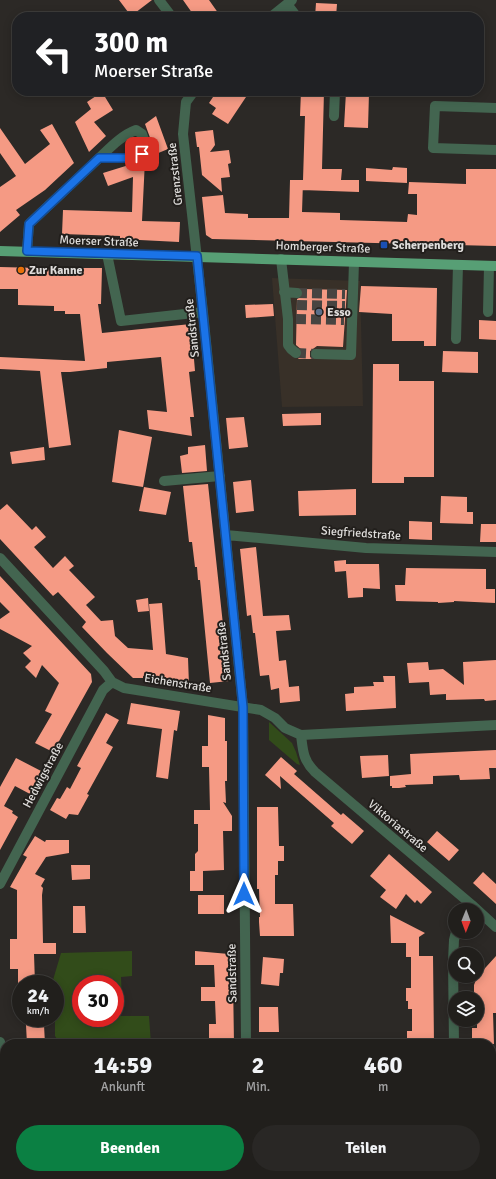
<!DOCTYPE html>
<html lang="de">
<head>
<meta charset="utf-8">
<style>
  :root { --surface:#211f1c; --page:#292725; --text:#f1f3f6; --muted:#a2a2a3; --line:#3e3d3b; --accent:#0b8043 }
  body { margin:0; font-family:Signika,sans-serif; background:var(--page); color:var(--text); height:100vh; display:flex; flex-direction:column; font-size:15px; white-space:nowrap }
  * { box-sizing:border-box; margin:0 }
  p { font-size:13px; color:var(--muted) }
  .icon { flex:none; width:22px; height:22px; fill:none; stroke:currentColor; stroke-width:2; stroke-linecap:round; stroke-linejoin:round }
  .map { position:relative; flex:1; overflow:hidden }
  .details { position:absolute; left:0px; top:1039px; width:496px; height:140px; display:flex; flex-direction:column; background:var(--surface); border-radius:16px 16px 0 0; box-shadow:0 2px 10px #0003,0 0 0 1px var(--line) }
  .details>* { flex:none }
  .top-card { position:absolute; left:12px; top:12px; width:472px; height:84px; border-radius:16px; box-shadow:0 2px 10px #0003,0 0 0 1px var(--line); background:#202124; color:#fff; overflow:hidden }
  .needle { width:26px; rotate:181deg }
  .buttons { position:absolute; left:448px; top:903px; display:grid; gap:8px }
  .buttons a { display:grid; place-items:center; width:36px; height:36px; border-radius:50%; background:var(--surface); box-shadow:0 2px 10px #0003,0 0 0 1px var(--line); font-size:20px }
  .speed { position:absolute; left:12px; top:975px; display:flex; gap:8px; font-size:20px; font-weight:700; text-align:center }
  .speed>* { display:grid; place-content:center; width:52px; height:52px; border-radius:50%; background:var(--surface); box-shadow:0 2px 10px #0003,0 0 0 1px var(--line); line-height:1 }
  .speed small { font-size:10px; font-weight:400 }
  .speed .limit { border:6px solid #d22; background:#fff; color:#111 }
  .pin { position:absolute; display:grid; place-items:center; width:34px; height:34px; color:#fff; margin:-17px; border-radius:8px; box-shadow:0 2px 6px #0006 }
  .me { position:absolute; width:44px; margin:-22px; rotate:0deg; stroke-linejoin:round; filter:drop-shadow(0 0 3px #0008) }
  .turn { display:flex; align-items:center; gap:14px; height:84px; padding:0 16px; font-size:18px }
  .turn .icon { width:52px; height:52px; stroke-width:2.5 }
  .turn b { display:block; font-size:28px; line-height:34px }
  .eta { display:flex; justify-content:space-evenly; align-items:center; height:68px; text-align:center }
  .eta b { font-size:24px; font-weight:700; line-height:28px }
  .primary-button { display:flex; gap:8px; margin-top:auto; padding:8px 16px }
  .primary-button a { flex:1; height:46px; border-radius:24px; background:var(--accent); color:#fff; font-size:16px; font-weight:700; line-height:46px; text-align:center }
  .primary-button a+a { background:var(--page); color:var(--text) }
  .map>svg:first-child { display:block }
  .built { fill:#383028 }
  .green { fill:#324c1a }
  .building { fill:#f59a84 }
  .lines { fill:none; stroke-linecap:round; stroke-linejoin:round }
  .minor-tunnel { stroke:#474441; stroke-width:10; stroke-dasharray:10 5; stroke-linecap:butt }
  .minor { stroke:#436550; stroke-width:10 }
  .major { stroke:#579f75; stroke-width:10 }
  .route-casing { stroke:#114b97; stroke-width:10 }
  .route { stroke:#1a73e8; stroke-width:7 }
  .transit-dot { fill:#1a4fb4; stroke:#221f1c; stroke-width:1.5 }
  .food-dot { fill:#e8710a; stroke:#221f1c; stroke-width:1.5 }
  .service-dot { fill:#5c6f8a; stroke:#221f1c; stroke-width:1.5 }
  .labels { text-anchor:middle; stroke-width:4; stroke-linejoin:round; paint-order:stroke }
  .street-label { font-size:12px; fill:#dfdddb; stroke:#221f1c }
  .poi-label { font-size:12px; font-weight:bold; fill:#dfdddb; stroke:#221f1c; text-anchor:start }
</style>
</head>
<body>
<div class="map">
<svg width="496" height="1179" viewBox="0 0 496 1179">
  <rect width="100%" height="100%" fill="#2c2926"/>
  <path class="built" d="M272 278 360 281 363 406 282 407Z"/>
  <path class="green" d="M269 722 292 743 296 752 300 765 297 764 269 740Z
    M132 951V976L121 977 122 1000H115V984H81V1018H115V1016H149L151 1044H60L55 1036V984H53V980L61 953Z"/>
  <path class="building" d="M119 0H152L131 16Z
    M183 0H209L221 17H195Z
    M316 3 337 4 336 17H315Z
    M217 91H250L228 124 212 114 216 108 209 103Z
    M301 91H324L322 169H342L341 180H359V192L302 190 303 182 302 212 340 213V220L407 222 408 214 417 215V194H408L409 182 466 184V169H496V246L212 239 206 235 202 197 223 195 225 213 248 214V218H289L290 180H303L305 116H300Z
    M102 92 113 110 94 122 106 136 89 152 75 122 91 109 87 102Z
    M346 92 369 93 368 128 344 127Z
    M156 116 168 149 156 154 145 124Z
    M52 124 74 163 45 190 16 210 20 215 0 232V187L16 176 0 153V128L25 164 50 144 40 130Z
    M213 130 215 145 210 152 229 150 231 163 228 164 230 177 221 178 222 192 202 175 199 147H197L195 132Z
    M145 160 142 221 180 222 179 242 120 239V236L62 234 63 210 132 212 133 177 108 186 103 173Z
    M393 167 407 168V183L366 181V168L392 170Z
    M0 267 80 269V268H102L101 304H98L102 333 191 324 195 371 189 372 194 417H190L192 436 149 429 147 410 167 412 161 357 107 362V368L70 372H61L71 445 49 448 40 371 0 369V357L85 361 80 314H65V311H54V306L18 305V289H0Z
    M361 286 437 288 436 346H424V341H392V314L359 312Z
    M302 289 347 290 343 347 317 346 310 351V357L313 359H298L302 354V350L296 345 297 299 303 296V293Z
    M273 304 274 316 246 318 245 305Z
    M479 320 496 321V340L479 339Z
    M443 351 478 352V373L442 372Z
    M373 364H399V381H434V477H404V483H372Z
    M321 413V425L283 426 282 414Z
    M244 417 248 447 229 449 226 418Z
    M119 430 152 437 143 487 112 482Z
    M205 445 207 471 182 473 180 456 188 454V447Z
    M44 447 45 460 12 464 10 452Z
    M251 480 254 511 236 513 233 482Z
    M208 484 229 681 210 683 200 580H198L197 567H195L192 542H189L183 486Z
    M144 487 171 492 166 515 139 511Z
    M356 489V515L299 516 298 491Z
    M441 496 467 497V512H473V524L440 523Z
    M7 504 32 530 36 526 46 537 34 547 53 568 65 556 74 566 69 570 95 597 86 605 101 621 113 620 115 636 128 648 153 650 149 604 162 603 166 654 188 658 189 685 143 676V678H133L107 653 82 627 86 622 58 592 53 596 0 539V510Z
    M409 521 432 522V540L409 539Z
    M481 524H496V542H480Z
    M256 547 263 616 289 615 291 630 276 631 279 661 286 660 289 687 299 686 300 701 280 703 279 688 271 690 269 675 260 676 255 633H253L251 615 247 616 240 549Z
    M346 560V564H379L380 589 363 588V597L348 598 346 571 335 572 334 561Z
    M406 568 486 569V589H495V603L454 601V602L438 603V602L396 601 395 585H405Z
    M0 576 91 674 92 682 53 752 35 743 52 714 45 711 59 683 42 665 36 678 25 667 31 661 23 653 32 646 0 629V619L10 612 0 602Z
    M148 598 149 611 138 612 136 600Z
    M496 660V700L485 701 484 699 446 700V694L430 695 429 682 409 683 407 663 428 662 429 670 443 669 464 685 463 662Z
    M383 676H395L396 708 346 711 345 694 354 693V687L374 686 373 682H384Z
    M131 703 180 711 177 731 174 730 168 779 156 777 162 729 127 724Z
    M106 713 119 720 106 743 113 747 87 794 89 795 78 815 69 814 66 819 50 810 57 798 60 799 67 787 70 789 81 768 77 766Z
    M208 715 225 718V741H227V781H225L226 803 223 802 232 816V831H223L224 870 203 871V891H190V871H195V854L198 851V824H194V810H210L209 767H202V746H208Z
    M496 750V768H489L490 779 460 780 459 775 433 776V784L405 785 406 787 399 788H392V786H390V776L411 774 410 754Z
    M388 755 389 776 362 778 360 756Z
    M281 757 297 771 294 774 341 815 343 813 364 831 352 844 331 826 334 823 280 776 281 789 265 775Z
    M16 758 43 772 30 794 15 786 4 806 13 811 12 813 18 817 0 850V787Z
    M257 807H278L279 846H284V861H278V875H275V904H293L294 936H260L259 922V917H260L259 889H257Z
    M437 831 459 850 449 861 427 842Z
    M35 836 45 842 46 840H69V853L46 857 35 874 45 879 41 886 43 888 42 895 43 943H56V954H34L35 984H18V969H10V939H17V890L10 887 27 857 23 855Z
    M389 854 432 892 421 904 417 900 415 903 406 894 396 909 380 897 386 890 370 876Z
    M71 865H90V879L72 880Z
    M483 872 496 884V904L473 883Z
    M198 895H224V914H198Z
    M73 906H85L86 933H73Z
    M390 915 425 933 419 937V956H433L434 1044H413L412 1042H407V1031H412V1009H408V1001H406V988H411V957H406V943H391Z
    M195 951 229 954V980H233L234 1044H209V1024H216L215 1001H201V987H215L214 965H195Z
    M496 956V1013H493L494 1044H472V1028H477V998H474V985L477 977Z
    M263 957 284 959 283 973H280L279 986 261 984Z
    M259 1007H278L279 1032H259Z
    M26 1025H44L45 1044H27Z"/>
  <g class="lines">
    <path class="minor-tunnel" d="M297 293 345 294
      M297 305 345 306
      M296 319 344 320
      M296 353 316 354"/>
    <path class="minor" d="M159 0 172 17
      M287 4 297 17
      M271 17 292 0
      M194 91 186 102 183 134 203 312 243 707 246 1044
      M496 108 435 106 433 148 496 150
      M334 116 335 91
      M27 251 29 224C51 203 73 183 95 162 108 150 120 136 136 130L142 134 146 145 142 154 132 158H99
      M107 254 121 321 203 312
      M281 259 288 319V345L291 349 296 353
      M284 292 297 293
      M488 312 489 266
      M456 339 458 265
      M316 354 351 355 354 262
      M164 481 220 476
      M226 535 366 548 496 552
      M0 558 104 671 112 682 124 688 261 710 275 718 285 728 301 735 496 725
      M301 735C303 751 303 760 315 772L472 905 496 927
      M0 884 103 690 112 682
      M0 1042 5 1062
      M454 1044 453 961 454 940 456 932
      M15 1174V1179
      M65 1174 68 1179
      M249 1174V1179
      M310 1174V1179
      M449 1179 450 1174"/>
    <path class="major" d="M0 251 496 266"/>
  </g>
  <g class="lines">
    <defs>
      <path id="route" d="M142 154 132 158H99L29 224 27 251 197 256 243 707 244 894"/>
    </defs>
    <use href="#route" class="route-casing"/>
    <use href="#route" class="route"/>
  </g>
  <rect class="transit-dot" x="380" y="241" width="8" height="8" rx="2"/>
  <circle class="food-dot" cx="21" cy="270" r="4"/>
  <circle class="service-dot" cx="319" cy="312" r="4"/>
  <g class="labels">
    <g class="street-label">
      <text transform="translate(175 174) rotate(-96)" y="4">Grenzstraße</text>
      <text transform="translate(99 241) rotate(2)" y="4">Moerser Straße</text>
      <text transform="translate(323 247) rotate(2)" y="4">Homberger Straße</text>
      <text transform="translate(192 328) rotate(-96)" y="4">Sandstraße</text>
      <text transform="translate(361 533) rotate(4)" y="4">Siegfriedstraße</text>
      <text transform="translate(224 651) rotate(-96)" y="4">Sandstraße</text>
      <text transform="translate(178 683) rotate(9)" y="4">Eichenstraße</text>
      <text transform="translate(43 775) rotate(-62)" y="4">Hedwigstraße</text>
      <text transform="translate(398 826) rotate(40)" y="4">Viktoriastraße</text>
      <text transform="translate(232 973) rotate(-91)" y="4">Sandstraße</text>
    </g>
    <g class="poi-label">
      <text x="392" y="249">Scherpenberg</text>
      <text x="29" y="274">Zur Kanne</text>
      <text x="327" y="316">Esso</text>
    </g>
  </g>
</svg>
<div class="buttons">
<a><svg class="needle" viewBox="-14 -14 28 28"><path d="M0-13l5 13h-10z" fill="#e53935"/><path d="M0 13l5-13h-10z" fill="#a2a2a3"/></svg></a>
<a><svg class="icon" aria-label="search" viewBox="0 0 24 24"><circle cx="10" cy="10" r="6"/><path d="M15 15l6 6"/></svg></a>
<a><svg class="icon" aria-label="layers" viewBox="0 0 24 24"><path d="M12 4l9 5-9 5-9-5zM3 14l9 5 9-5"/></svg></a>
</div>
<div class="speed"><div>24<small>km/h</small></div><div class="limit">30</div></div>
<div class="pin" style="left:142px;top:154px;background:#d93025"><svg class="icon" aria-label="arrive" viewBox="0 0 24 24"><path d="M6 21V4h12l-3 4 3 4H6"/></svg></div>
<svg class="me" style="left:244px;top:894px" viewBox="-20 -20 40 40"><path d="M0-17L14 15 0 8-14 15z" fill="#1a73e8" stroke="#fff" stroke-width="4"/></svg>
<div class="top-card">
<div class="turn"><svg class="icon" aria-label="left" viewBox="0 0 24 24"><path d="M17 20v-9H6M10 6l-5 5 5 5"/></svg><div><b>300 m</b>Moerser Straße</div></div>
</div>
<section class="details">
<div class="eta">
<div><b>14:59</b><p>Ankunft</p></div>
<div><b>2</b><p>Min.</p></div>
<div><b>460</b><p>m</p></div>
</div>
<div class="primary-button"><a>Beenden</a><a>Teilen</a></div>
</section>
</div>
</body>
</html>
